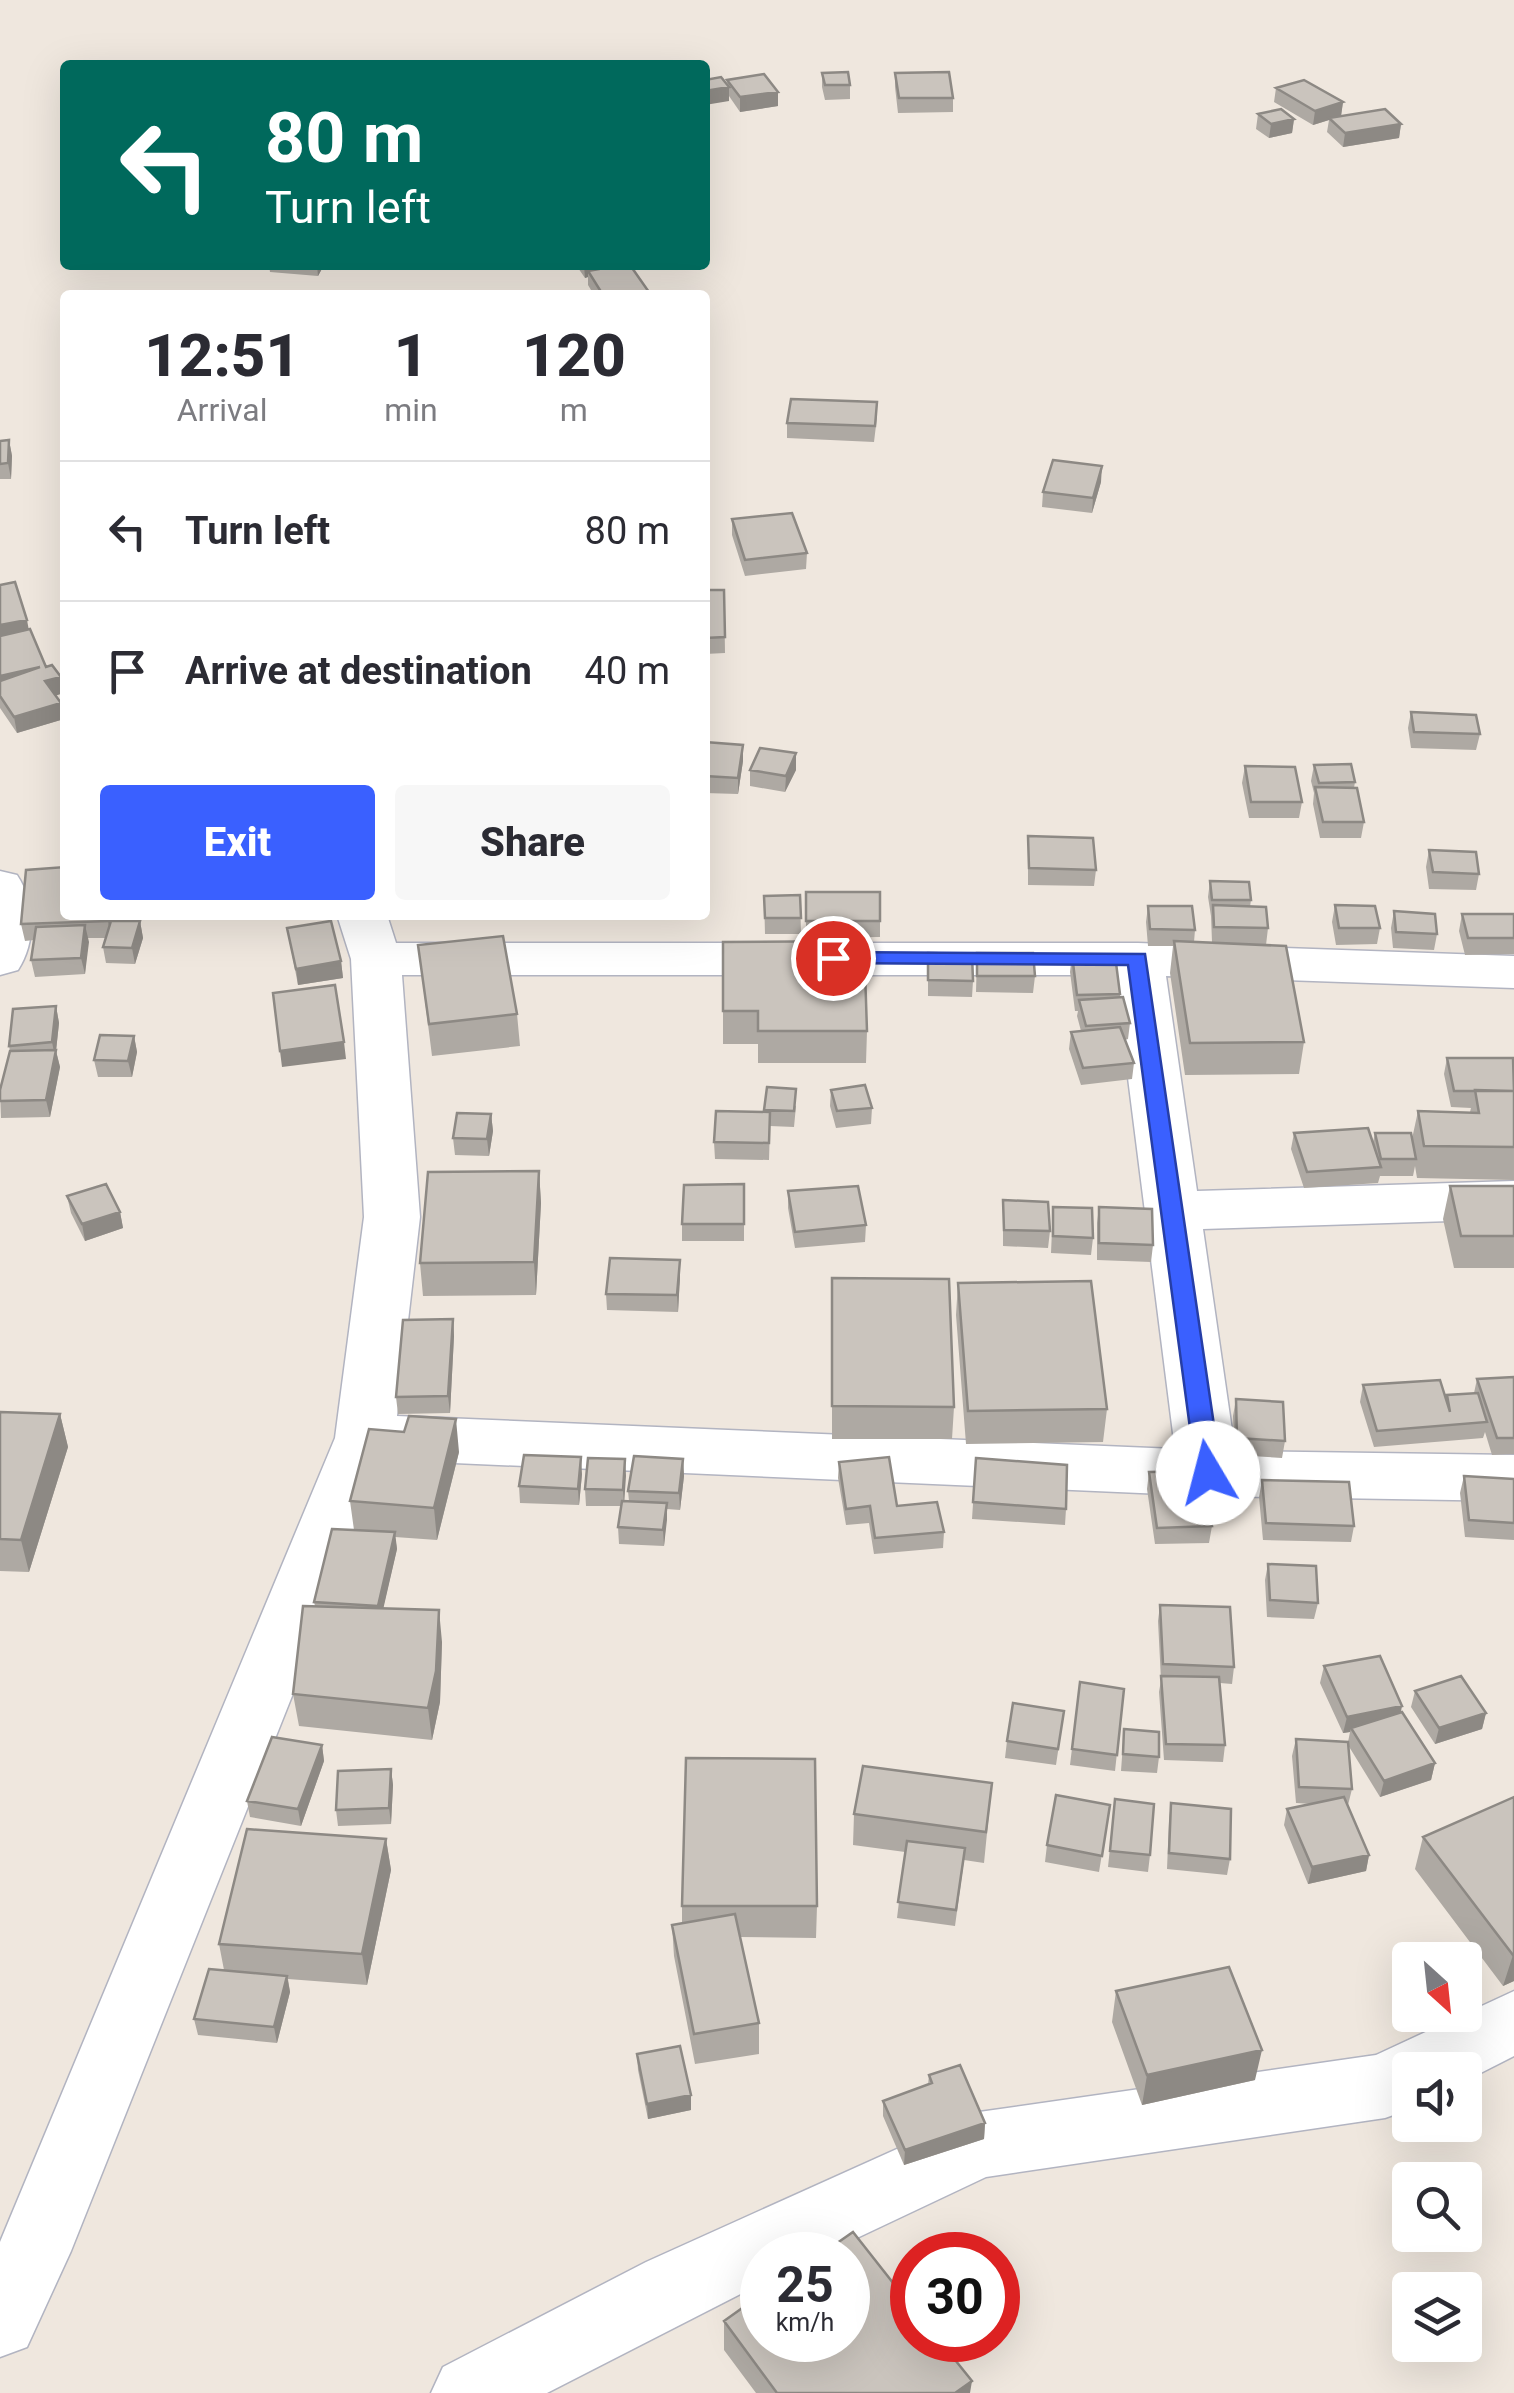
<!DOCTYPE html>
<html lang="en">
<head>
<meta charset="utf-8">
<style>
  :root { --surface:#fff; --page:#f7f7f7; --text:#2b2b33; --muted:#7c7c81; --line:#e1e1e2; --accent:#3a60ff }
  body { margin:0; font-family:Roboto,sans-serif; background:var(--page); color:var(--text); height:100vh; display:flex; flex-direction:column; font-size:38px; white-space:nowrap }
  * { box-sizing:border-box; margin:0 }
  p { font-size:32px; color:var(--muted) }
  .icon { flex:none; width:55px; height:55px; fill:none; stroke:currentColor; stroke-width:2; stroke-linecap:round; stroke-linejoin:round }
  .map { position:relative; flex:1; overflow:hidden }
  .sheet { position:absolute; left:60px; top:290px; width:650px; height:630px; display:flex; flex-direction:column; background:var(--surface); border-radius:10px; box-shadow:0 10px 40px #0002 }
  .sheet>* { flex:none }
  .hud { position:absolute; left:60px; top:60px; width:650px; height:210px; border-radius:10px; box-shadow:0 10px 40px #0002; background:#00695c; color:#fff; overflow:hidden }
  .needle { width:65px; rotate:153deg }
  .tools { position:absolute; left:1392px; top:1942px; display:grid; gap:20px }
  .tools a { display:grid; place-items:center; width:90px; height:90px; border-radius:10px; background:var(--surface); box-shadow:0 10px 40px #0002; font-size:50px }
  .speed { position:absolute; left:740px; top:2232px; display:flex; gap:20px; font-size:50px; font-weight:700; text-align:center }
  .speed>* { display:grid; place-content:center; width:130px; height:130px; border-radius:50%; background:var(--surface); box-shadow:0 10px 40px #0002; line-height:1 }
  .speed small { font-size:25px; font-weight:400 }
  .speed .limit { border:15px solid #d22; background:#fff; color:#111 }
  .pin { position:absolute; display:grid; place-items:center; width:85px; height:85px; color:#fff; margin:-42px; border:5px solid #fff; border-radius:50%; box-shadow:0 2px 10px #0007 }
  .me { position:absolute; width:110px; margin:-55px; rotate:352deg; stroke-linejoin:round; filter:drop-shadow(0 0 8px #0008) }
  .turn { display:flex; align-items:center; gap:35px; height:210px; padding:0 40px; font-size:45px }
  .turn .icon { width:130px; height:130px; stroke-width:2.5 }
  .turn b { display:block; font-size:70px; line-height:85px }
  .eta { display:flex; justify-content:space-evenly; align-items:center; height:170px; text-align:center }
  .eta b { font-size:60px; font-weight:800; line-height:70px }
  .button { display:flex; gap:20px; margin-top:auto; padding:20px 40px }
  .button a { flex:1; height:115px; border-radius:10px; background:var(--accent); color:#fff; font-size:40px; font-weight:800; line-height:115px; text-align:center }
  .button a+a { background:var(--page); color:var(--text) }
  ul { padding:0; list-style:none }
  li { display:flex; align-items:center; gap:30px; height:140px; padding:0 40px; border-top:2px solid var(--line) }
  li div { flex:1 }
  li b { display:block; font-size:38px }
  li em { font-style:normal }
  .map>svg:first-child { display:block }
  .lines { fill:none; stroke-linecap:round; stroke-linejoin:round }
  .minor-casing { stroke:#b2b4c1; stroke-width:3 }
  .minor { fill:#fff; fill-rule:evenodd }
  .wall { fill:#aea9a3 }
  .shaded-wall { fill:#8d8984 }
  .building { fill:#cac4bd; stroke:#8d8984; stroke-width:2.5 }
  .route { fill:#3a60ff; stroke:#263ea6; stroke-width:2.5 }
</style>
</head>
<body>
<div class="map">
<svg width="1514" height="2393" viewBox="0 0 1514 2393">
  <rect width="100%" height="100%" fill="#efe7de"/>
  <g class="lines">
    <defs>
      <path id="minor" d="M0 871 17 875C36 903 36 942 18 970L0 975Z
        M337 915H387L396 943H1138L1514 956V988L1166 976 1197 1191 1514 1181V1219L1203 1229 1235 1451 1514 1455V1501L1208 1496 386 1460 71 2251 27 2347 0 2357V2242L335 1438 364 1217 351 959ZM402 975H1115L1175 1449 397 1416 420 1217Z
        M1514 1991V2056L1465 2081V2070H1410V2109L1385 2118 986 2177 821 2255H762V2283L547 2393H431L443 2367 646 2262 979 2112 1376 2055Z"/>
    </defs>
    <use href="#minor" class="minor-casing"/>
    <use href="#minor" class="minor"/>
  </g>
  <path class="wall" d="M822 73 850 85V99L825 100 822 87Z
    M895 73 953 98V112L898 113 895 87Z
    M727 80 778 106 740 112 729 96V101Z
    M1276 88 1343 102 1341 116 1401 124 1399 138 1343 147 1327 132 1329 120 1313 125 1274 102Z
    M1258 114 1294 119 1292 133 1269 138 1256 129Z
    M269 265H324L318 276 270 272Z
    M576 265H632V268L651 295H594L588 285V277L585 278Z
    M877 417 874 442 787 438V423Z
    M9 440 12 456 11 479H0V441Z
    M1101 482 1092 513 1042 507 1043 492Z
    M732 519 807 553 806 569 745 576 732 535Z
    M0 585 29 630 46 667 64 693 55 695 61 703 64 719 17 733 0 708Z
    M705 590H724L725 653 705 654Z
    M1411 712 1480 734 1476 750 1411 748 1408 728Z
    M705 742 743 761 738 794 705 793Z
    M796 753V770L785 792 750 786V770Z
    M1314 765 1355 782 1354 788 1364 822 1361 838H1320L1313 804 1314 793 1311 781Z
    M1245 766 1302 802 1299 818H1249L1242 783Z
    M1028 836 1096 870 1094 886 1028 885Z
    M1429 850 1479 874 1476 890 1429 889 1426 867Z
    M1210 881 1251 900 1250 907 1268 928 1266 945 1304 1042 1299 1074 1185 1075 1170 973 1173 946H1148L1146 922 1148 906 1195 930 1194 942H1212L1211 916 1208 897Z
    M806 892 880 921V937L806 938Z
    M800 895 801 934H765L764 896Z
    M1335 905 1380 928 1377 944 1336 945 1332 922Z
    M1394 911 1437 934 1434 950 1393 948 1391 928Z
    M1462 914H1514V954L1465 955 1459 931Z
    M65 915 117 921H140L143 938 135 964 106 963 103 947 106 938H88L85 974 35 977 31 960 34 940 25 941 21 924Z
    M287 928 341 961 343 978 298 985Z
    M723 942 867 1031 866 1063H758V1044H723Z
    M418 945 517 1014 520 1046 432 1056Z
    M928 953 973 981 972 997 928 996Z
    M977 953 1035 976 1033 993 976 992Z
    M1072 955 1120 994V997L1130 1023 1128 1039 1125 1040 1134 1063 1132 1079 1081 1085 1069 1049 1071 1032 1081 1031 1077 1016 1078 1011H1075L1070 972Z
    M56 1006 59 1023 56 1051 60 1067 50 1117 1 1118 0 1090 10 1051 9 1046Z
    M134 1036 137 1052 132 1077H98L94 1060Z
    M1447 1058 1514 1061V1180L1417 1178 1415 1166 1413 1176H1380L1378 1183 1304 1188 1291 1149 1294 1133 1373 1142 1375 1133 1412 1139 1418 1111 1470 1112 1471 1108 1451 1107 1444 1074Z
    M767 1087 796 1106 794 1127 770 1126 769 1160 715 1159 714 1142 764 1112Z
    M831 1090 872 1108 871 1124 836 1128 830 1106Z
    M491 1114 493 1131 489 1156 455 1155 453 1138Z
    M539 1171 541 1203 536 1295 423 1296 420 1263Z
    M744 1184V1241H682V1224Z
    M1450 1186H1514V1268H1454L1443 1219Z
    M788 1191 866 1225 865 1242 795 1248 788 1208Z
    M67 1196 120 1212 123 1228 85 1241 71 1213Z
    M1003 1200 1050 1231 1048 1248 1003 1246Z
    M1053 1207 1093 1238 1091 1255 1051 1253Z
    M1099 1207 1153 1245 1151 1262 1097 1260V1223Z
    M680 1276 678 1312 607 1310 606 1294Z
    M832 1278 954 1407 952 1439H832Z
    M958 1283 1107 1409 1103 1442 966 1444 956 1315Z
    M453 1319 454 1336 450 1413 398 1414 396 1397Z
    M1514 1377V1454L1492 1455 1485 1432 1483 1438 1374 1447 1360 1402 1363 1385 1446 1399 1447 1395 1474 1393 1477 1379Z
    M1236 1399 1285 1441 1282 1458 1235 1455 1233 1416Z
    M0 1412 60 1414 68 1447 29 1572 0 1571Z
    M459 1452 437 1540 395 1537 397 1549 383 1608 442 1642 440 1702 432 1740 299 1726 293 1694 315 1606 314 1602 354 1530 350 1501Z
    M976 1458 1066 1509 1065 1525 972 1519Z
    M625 1459 624 1501H629L628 1491 683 1459 684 1476 680 1510 667 1509 664 1546 619 1544 618 1527 621 1506H586L585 1489Z
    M839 1462 897 1506 944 1532 943 1548 874 1554 869 1523 846 1525 838 1478Z
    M1149 1472 1212 1526 1209 1543 1155 1544 1147 1489Z
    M582 1474 579 1505 520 1503 519 1486Z
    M1464 1476 1514 1479V1540L1465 1537 1460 1493Z
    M1262 1480 1354 1526 1351 1542 1263 1540 1259 1497Z
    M1268 1564 1318 1603 1314 1619 1267 1617 1265 1580Z
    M1160 1605 1234 1667 1232 1684 1220 1683 1225 1745 1223 1762 1164 1760 1159 1692 1161 1680 1158 1621Z
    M1324 1666 1401 1712 1435 1763 1431 1780 1380 1797 1348 1745 1352 1789 1348 1805 1369 1855 1366 1871 1308 1884 1284 1825 1287 1809 1312 1804 1296 1803 1292 1756 1296 1739 1348 1742 1350 1732 1343 1733 1320 1683Z
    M1080 1682 1124 1689 1115 1771 1070 1765Z
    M1415 1691 1486 1713 1482 1729 1435 1744 1411 1707Z
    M1064 1711 1056 1765 1005 1758 1007 1741Z
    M1124 1729 1159 1757 1157 1773 1121 1771Z
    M322 1745 324 1761 301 1826 250 1817 247 1801Z
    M391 1769 393 1785 391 1824 338 1826 336 1810Z
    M992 1783 984 1863 964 1860 955 1926 897 1918 905 1852 853 1845 854 1814Z
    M1514 1797V1981L1503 1986 1415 1869 1423 1837Z
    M1115 1799 1150 1855 1148 1872 1108 1867Z
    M1171 1803 1230 1859 1227 1875 1167 1869 1169 1820Z
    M1110 1805 1099 1872 1045 1862 1047 1845Z
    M386 1839 391 1870 367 1985 288 1979 290 1992 277 2043 198 2035 194 2019 224 1970 219 1944Z
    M682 1906H817L816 1938 740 1937 759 2023V2054L695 2064 674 1956 672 1925 682 1923Z
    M1116 1991 1255 2080 1142 2105 1112 2022Z
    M637 2054 691 2110 648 2119 638 2070Z
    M929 2075 985 2123 984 2139 904 2165 883 2116V2101L928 2085Z
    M724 2321 970 2393H756L724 2350Z"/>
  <path class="shaded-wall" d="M729 87V101L705 105V91Z
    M778 92V106L740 112V97Z
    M1343 102 1341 116 1329 118V120L1313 125 1315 111Z
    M1294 119 1292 133 1269 138 1271 124Z
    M1401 124 1399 138 1343 147 1345 133Z
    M317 265H324L318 276Z
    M584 265H632V270L588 271V277L585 278Z
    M9 440 12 456 11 479 8 463Z
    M1102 466 1101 482 1092 513 1093 498Z
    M27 620 30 636 0 642V625Z
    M40 667 0 693V676Z
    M61 677 64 693 48 698 45 681Z
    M61 703 64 719 17 733 14 717Z
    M743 745V761L738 794V778Z
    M796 753V770L785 792 786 776Z
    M110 915H116L117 920 111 937 108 921Z
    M140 921 143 938 135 964 132 948Z
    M85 925 89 942 85 974 81 958Z
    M341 961 343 978 298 985 296 969Z
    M56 1006 59 1023 56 1051 60 1067 50 1117 46 1100 55 1057 52 1042Z
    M134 1036 137 1052 132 1077 128 1061Z
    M344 1042 346 1059 282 1067 280 1051Z
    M491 1114 493 1131 489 1156 487 1139Z
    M539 1171 541 1203 536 1295 534 1262Z
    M120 1212 123 1228 85 1241 82 1224Z
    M680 1260V1276L678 1312 677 1295Z
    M453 1319 454 1336 450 1413 448 1396Z
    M60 1414 68 1447 29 1572 21 1540Z
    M456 1419 459 1452 437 1540 434 1508Z
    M581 1457 582 1474 579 1505 578 1489Z
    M625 1459 626 1476 624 1506 623 1490Z
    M683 1459 684 1476 680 1510 679 1493Z
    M667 1503V1520L664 1546 663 1530Z
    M395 1532 397 1549 380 1623 378 1606Z
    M439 1610 442 1642 440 1702 432 1740 428 1708Z
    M1402 1706 1399 1722 1351 1728 1350 1732 1343 1733 1347 1717Z
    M1486 1713 1482 1729 1435 1744 1439 1728Z
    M322 1745 324 1761 301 1826 298 1809Z
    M1435 1763 1431 1780 1380 1797 1384 1781Z
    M391 1769 393 1785 391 1824 389 1808Z
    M386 1839 391 1870 367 1985 362 1954Z
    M1369 1855 1366 1871 1308 1884 1312 1867Z
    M1514 1954V1981L1503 1986 1513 1955Z
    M287 1976 290 1992 277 2043 274 2027Z
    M1262 2050 1255 2080 1142 2105 1147 2075Z
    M691 2095V2110L648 2119 647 2104Z
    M985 2123 984 2139 904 2165 905 2150Z
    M972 2381 970 2393H955Z"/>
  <path class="building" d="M848 72 850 85H825L822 73Z
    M949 72 953 98H899L895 73Z
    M764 74 778 92 740 97 727 80Z
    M721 77 729 87 705 91V80Z
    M1304 80 1343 102 1315 111 1276 88Z
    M1281 109 1294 119 1271 124 1258 114Z
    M1385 109 1401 124 1345 133 1329 118Z
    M621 265H630L651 295H603L588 271Z
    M791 399 877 402 875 426 787 423Z
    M9 440 8 463 0 464V441Z
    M1053 460 1102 466 1093 498 1043 492Z
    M792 513 807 553 745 560 732 519Z
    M15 582 27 620 0 625V585Z
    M705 590H724L725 637 705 638Z
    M30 629 46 667 52 665 61 677 45 681 61 703 14 717 0 696V681L40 667 0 676V636Z
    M1411 712 1476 715 1480 734 1414 732Z
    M705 742 743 745 738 778 705 776Z
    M760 748 796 753 786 776 750 770Z
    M1351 764 1355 782 1319 783 1314 765Z
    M1245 766 1295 767 1302 802H1251Z
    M1315 787 1357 788 1364 822H1323Z
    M1028 836 1093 838 1096 870 1029 868Z
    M1429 850 1476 852 1479 874 1433 872Z
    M65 867V915H69V918L70 915H110L108 921 21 924 26 870Z
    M1210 881 1249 882 1251 900H1212Z
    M806 892H880V921H806Z
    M800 895 801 918H765L764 896Z
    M1213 905 1266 907 1268 928 1214 927Z
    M1335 905 1375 906 1380 928H1339Z
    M1148 906H1192L1195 930 1150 929Z
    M1394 911 1435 914 1437 934 1396 932Z
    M1462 914H1514V938H1468Z
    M111 921H140L132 948 103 947Z
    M331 921 341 961 296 969 287 928Z
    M85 925 81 958 31 960 36 927Z
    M503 936 517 1014 429 1024 418 945Z
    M864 941 867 1031H758V1011H723V942Z
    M1174 941 1286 946 1304 1042 1190 1043Z
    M928 953 972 954 973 981 928 980Z
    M977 953H1033L1035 976H977Z
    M1072 955H1115L1120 994 1077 995Z
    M335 985 344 1042 280 1051 273 993Z
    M1123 997 1130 1023 1086 1026 1079 1000Z
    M56 1006 52 1042 9 1046 13 1009Z
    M1120 1027 1134 1063 1083 1068 1071 1032Z
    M100 1035 134 1036 128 1061 94 1060Z
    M56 1050 46 1100 0 1101V1090L10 1051Z
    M1447 1058H1513L1514 1091H1454Z
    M865 1085 872 1108 837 1111 831 1090Z
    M767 1087 796 1089 794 1111 764 1110Z
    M1475 1090 1514 1091V1147L1424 1146 1418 1111 1479 1113Z
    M716 1111 770 1112 769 1143 714 1142Z
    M457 1113 491 1114 487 1139 453 1138Z
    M1368 1128 1381 1167 1307 1172 1294 1133Z
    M1375 1133H1411L1416 1159H1381Z
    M539 1171 534 1262 420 1263 428 1172Z
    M106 1184 120 1212 82 1224 67 1196Z
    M744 1184V1224H682L684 1185Z
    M858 1186 866 1225 795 1232 788 1191Z
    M1450 1186H1514V1236H1461Z
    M1003 1200 1048 1202 1050 1231 1004 1230Z
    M1053 1207 1092 1208 1093 1238 1053 1236Z
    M1099 1207 1152 1209 1153 1245 1099 1243Z
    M610 1258 680 1260 677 1295 606 1294Z
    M832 1278 949 1279 954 1407 832 1406Z
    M1091 1281 1107 1409 968 1411 958 1283Z
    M453 1319 448 1396 396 1397 403 1320Z
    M1514 1377V1438H1497L1477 1379Z
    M1440 1380 1450 1412 1447 1395 1478 1393 1487 1422 1377 1431 1363 1385Z
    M1236 1399 1283 1402 1285 1441 1237 1438Z
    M0 1412 60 1414 21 1540 0 1539Z
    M409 1416 456 1419 434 1508 350 1501 369 1429 404 1432Z
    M524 1455 581 1457 578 1489 519 1486Z
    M634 1456 683 1459 679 1493 628 1491Z
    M889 1457 897 1506 937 1502 944 1532 875 1538 870 1506 846 1509 839 1462Z
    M588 1458 625 1459 623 1490 585 1489Z
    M976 1458 1067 1465 1066 1509 973 1502Z
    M1203 1471 1212 1526 1157 1528 1149 1472Z
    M1464 1476 1514 1479V1523L1469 1520Z
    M1262 1480 1349 1482 1354 1526 1266 1523Z
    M622 1501 667 1503 663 1530 618 1527Z
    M332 1529 395 1532 378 1606 314 1602Z
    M1268 1564 1316 1566 1318 1603 1270 1600Z
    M1160 1605 1230 1607 1234 1667 1163 1664Z
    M303 1606 439 1610 436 1671 428 1708 293 1694Z
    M1380 1656 1402 1706 1347 1717 1324 1666Z
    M1161 1676 1219 1677 1225 1745 1166 1744Z
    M1461 1676 1486 1713 1439 1728 1415 1691Z
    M1080 1682 1124 1689 1117 1755 1072 1749Z
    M1013 1703 1064 1711 1058 1749 1007 1741Z
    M1402 1712 1435 1763 1384 1781 1351 1728Z
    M1124 1729 1159 1732V1757L1123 1754Z
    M272 1737 322 1745 298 1809 247 1801Z
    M1296 1739 1348 1742 1352 1789 1299 1787Z
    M686 1758 815 1759 817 1906H682Z
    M863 1766 992 1783 986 1832 854 1814Z
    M391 1769 389 1808 336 1810 338 1771Z
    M1056 1795 1110 1805 1102 1856 1047 1845Z
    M1344 1797 1369 1855 1312 1867 1287 1809Z
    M1514 1797V1954L1513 1955 1423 1837Z
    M1115 1799 1154 1804 1150 1855 1110 1851Z
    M1171 1803 1231 1809 1230 1859 1169 1853Z
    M247 1829 386 1839 362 1954 219 1944Z
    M907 1841 965 1848 956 1910 898 1902Z
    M735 1914 759 2023 694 2034 672 1925Z
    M1229 1967 1262 2050 1147 2075 1116 1991Z
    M209 1969 287 1976 274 2027 194 2019Z
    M680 2046 691 2095 647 2104 637 2054Z
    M960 2065 985 2123 905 2150 883 2101 932 2083 929 2075Z
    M853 2232 912 2307V2340H939L972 2381 955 2393H777L724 2321 762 2294V2340H848V2255H820Z"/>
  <path class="route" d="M833 952 1145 954 1221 1473 1217 1479H1200L1196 1473 1128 965 825 963 822 958Z"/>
</svg>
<div class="tools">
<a><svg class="needle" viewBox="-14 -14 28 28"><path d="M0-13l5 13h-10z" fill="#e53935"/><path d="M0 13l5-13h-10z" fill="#7c7c81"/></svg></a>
<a><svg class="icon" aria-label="sound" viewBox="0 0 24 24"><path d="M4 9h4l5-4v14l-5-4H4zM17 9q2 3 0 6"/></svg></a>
<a><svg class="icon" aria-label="search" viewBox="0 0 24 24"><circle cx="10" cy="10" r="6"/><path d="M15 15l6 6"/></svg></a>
<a><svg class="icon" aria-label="layers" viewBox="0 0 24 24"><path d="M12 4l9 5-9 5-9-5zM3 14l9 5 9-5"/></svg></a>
</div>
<div class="speed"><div>25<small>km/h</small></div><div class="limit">30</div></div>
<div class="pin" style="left:833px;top:958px;background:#d93025"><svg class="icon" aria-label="arrive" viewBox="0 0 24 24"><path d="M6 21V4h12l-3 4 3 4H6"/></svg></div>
<svg class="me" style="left:1208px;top:1473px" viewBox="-20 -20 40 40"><circle r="19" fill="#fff"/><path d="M0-13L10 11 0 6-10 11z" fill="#3a60ff"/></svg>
<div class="hud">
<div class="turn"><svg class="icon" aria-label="left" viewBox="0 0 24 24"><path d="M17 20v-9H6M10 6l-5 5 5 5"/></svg><div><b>80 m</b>Turn left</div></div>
</div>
<section class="sheet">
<div class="eta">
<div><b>12:51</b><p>Arrival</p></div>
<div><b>1</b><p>min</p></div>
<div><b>120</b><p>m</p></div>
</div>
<ul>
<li><svg class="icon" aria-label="left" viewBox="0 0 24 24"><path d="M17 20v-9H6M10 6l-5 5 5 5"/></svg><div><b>Turn left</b></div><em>80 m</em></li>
<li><svg class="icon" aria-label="arrive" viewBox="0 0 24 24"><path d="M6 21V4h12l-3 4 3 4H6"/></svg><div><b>Arrive at destination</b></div><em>40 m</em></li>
</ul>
<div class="button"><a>Exit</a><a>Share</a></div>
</section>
</div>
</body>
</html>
